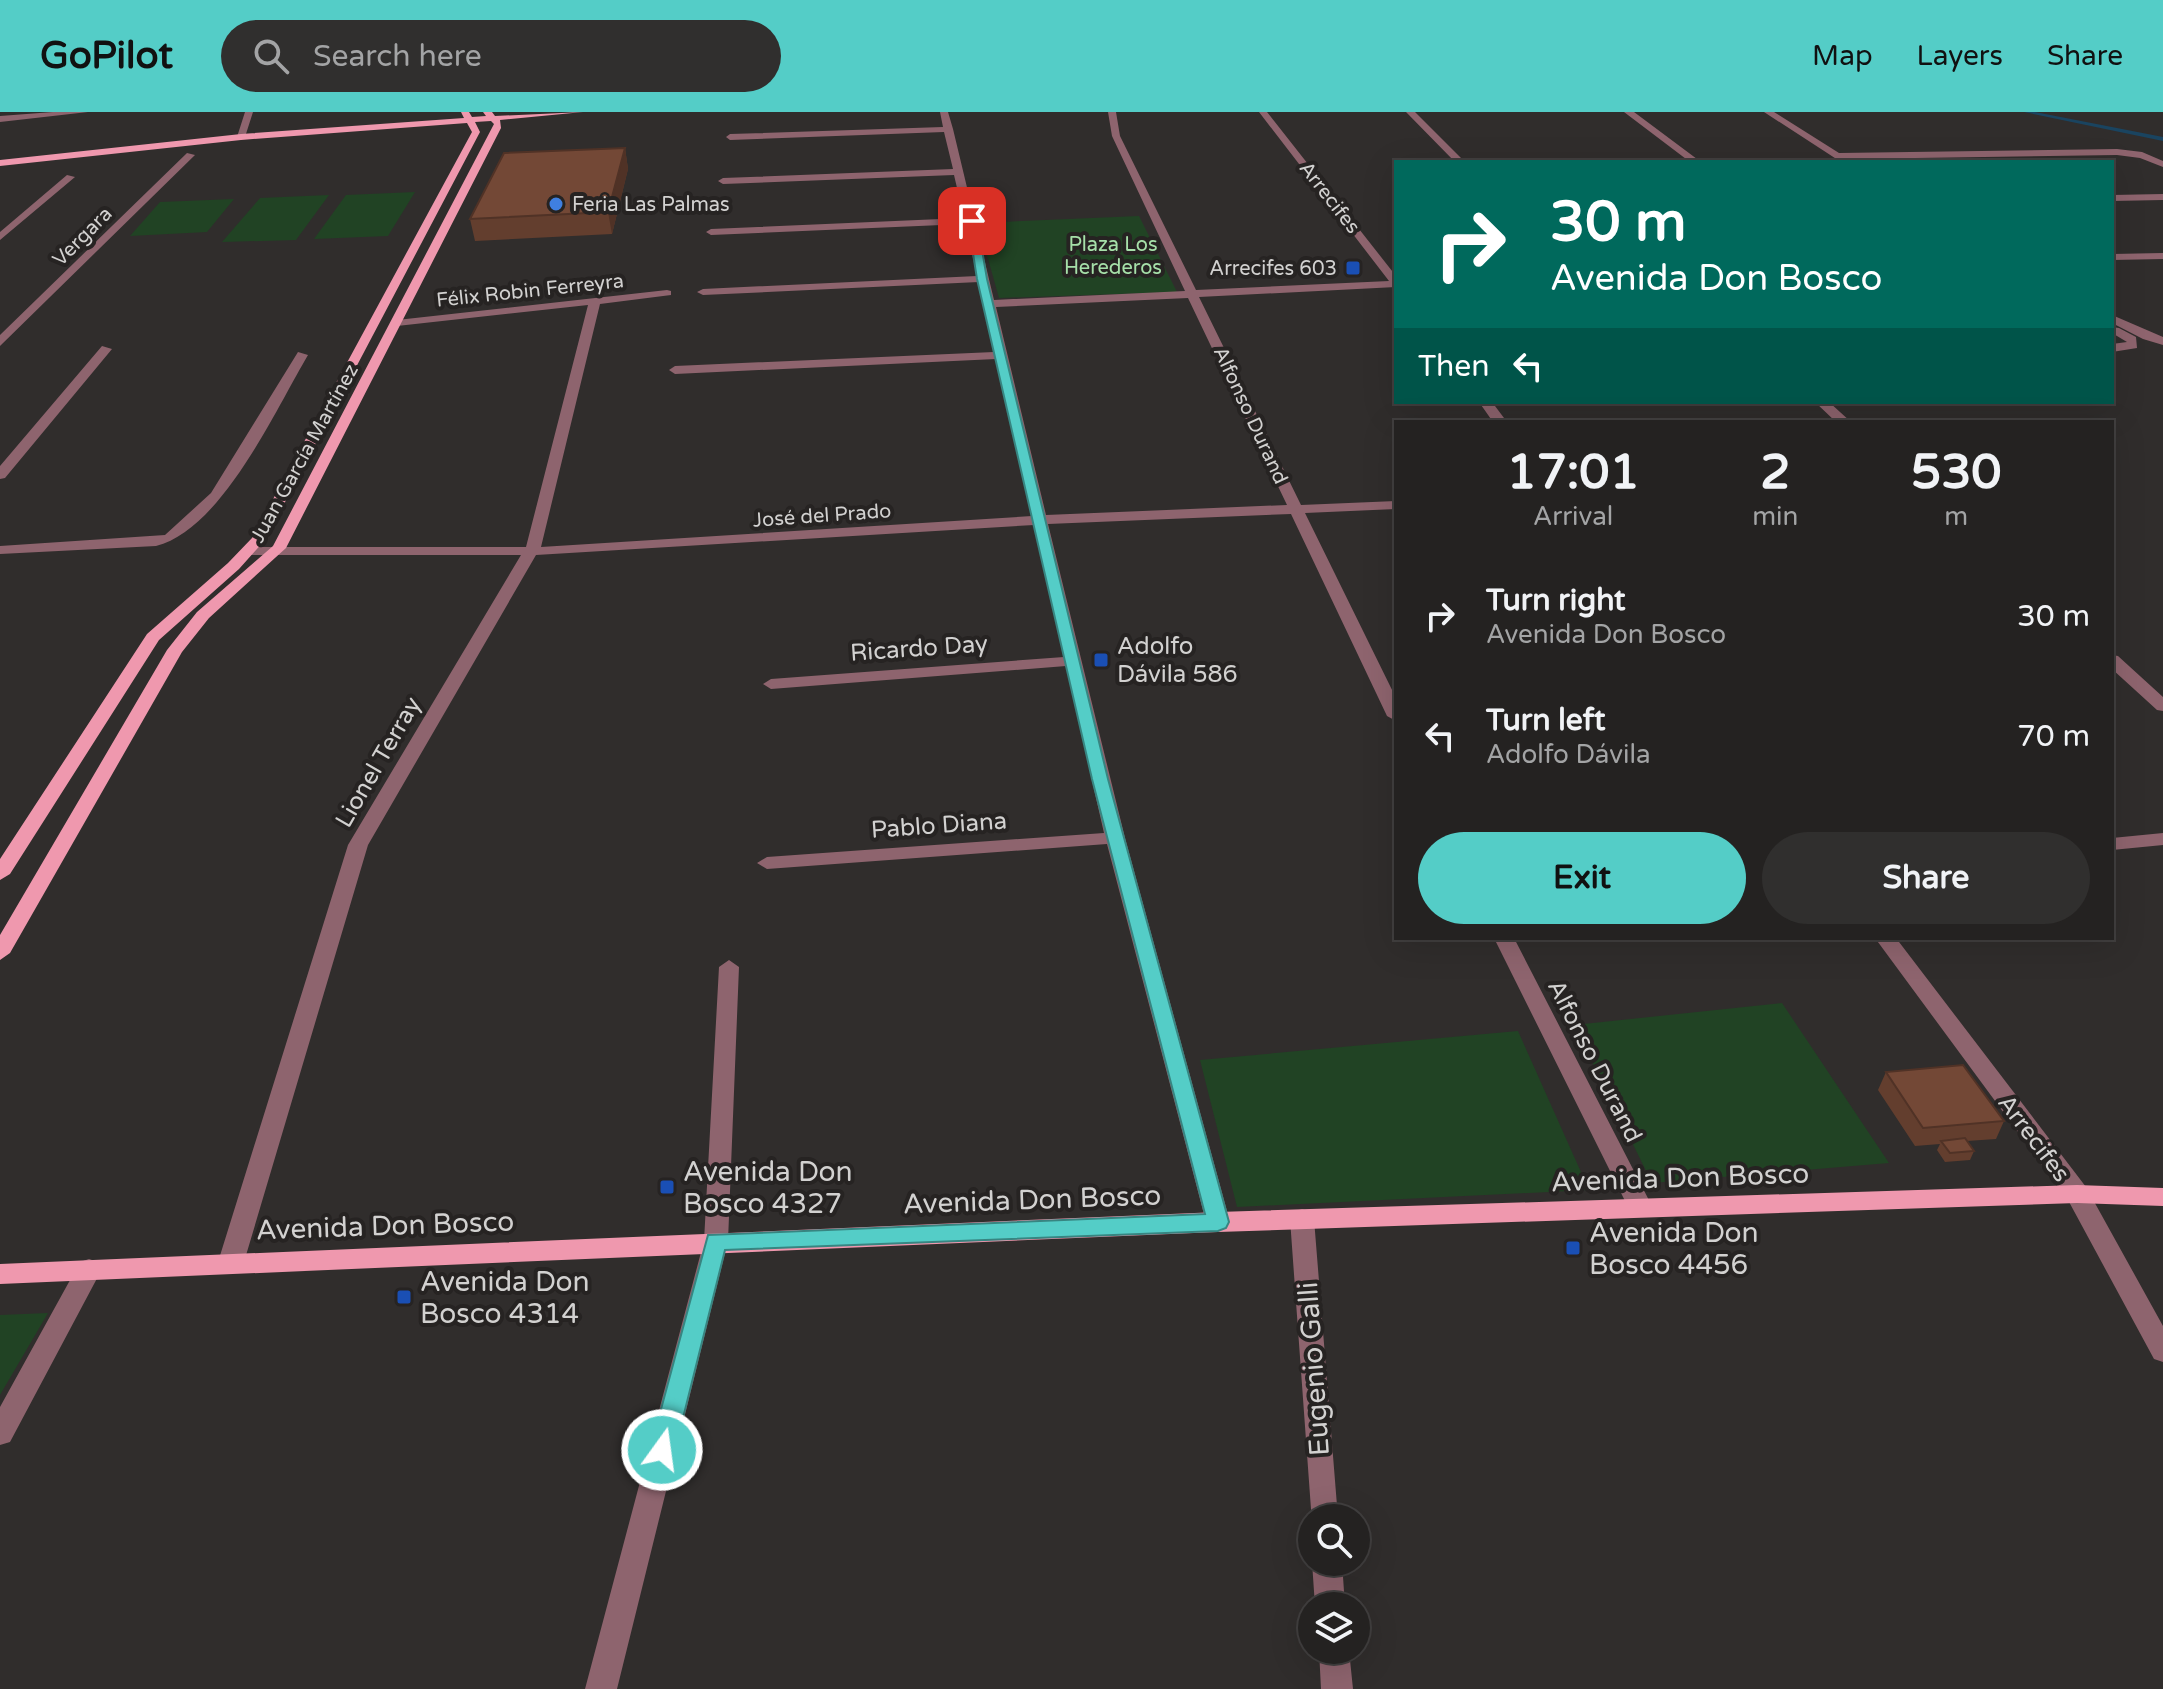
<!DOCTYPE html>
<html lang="en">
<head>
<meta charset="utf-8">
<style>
  :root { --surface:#242221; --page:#302f2e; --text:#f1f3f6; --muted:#a3a4a5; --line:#413f3f; --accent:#54cdc7 }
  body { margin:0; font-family:"Varela Round",sans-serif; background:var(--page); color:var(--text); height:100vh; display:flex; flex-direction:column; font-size:30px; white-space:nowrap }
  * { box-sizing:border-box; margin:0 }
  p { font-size:26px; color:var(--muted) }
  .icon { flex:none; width:44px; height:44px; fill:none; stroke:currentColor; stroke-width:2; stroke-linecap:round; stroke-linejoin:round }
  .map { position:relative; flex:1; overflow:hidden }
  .drawer { position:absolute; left:1394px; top:308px; width:720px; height:520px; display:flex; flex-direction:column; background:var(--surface); border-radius:0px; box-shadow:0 8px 32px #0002,0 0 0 2px var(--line) }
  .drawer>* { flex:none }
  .top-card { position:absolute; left:1394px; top:48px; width:720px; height:244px; border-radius:0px; box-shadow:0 8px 32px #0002,0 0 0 2px var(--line); background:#00695c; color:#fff; overflow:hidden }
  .controls { position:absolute; left:1298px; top:1392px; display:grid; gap:16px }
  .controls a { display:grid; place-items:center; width:72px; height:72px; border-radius:50%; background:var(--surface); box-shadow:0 8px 32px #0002,0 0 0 2px var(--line); font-size:40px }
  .pin { position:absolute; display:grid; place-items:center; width:68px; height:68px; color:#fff; margin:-34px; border-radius:16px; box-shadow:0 4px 12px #0006 }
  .me { position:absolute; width:88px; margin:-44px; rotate:14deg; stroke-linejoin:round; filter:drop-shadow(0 0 6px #0008) }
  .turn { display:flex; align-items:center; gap:28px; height:168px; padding:0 24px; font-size:36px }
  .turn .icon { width:104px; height:104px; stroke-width:2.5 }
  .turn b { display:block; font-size:56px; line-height:68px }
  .then { display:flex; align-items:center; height:76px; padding:0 24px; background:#0003; gap:16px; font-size:30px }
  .eta { display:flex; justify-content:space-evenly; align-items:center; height:136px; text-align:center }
  .eta b { font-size:48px; font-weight:700; line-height:56px }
  .button { display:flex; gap:16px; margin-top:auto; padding:16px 24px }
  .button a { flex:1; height:92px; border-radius:48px; background:var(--accent); color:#111; font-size:32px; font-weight:700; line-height:92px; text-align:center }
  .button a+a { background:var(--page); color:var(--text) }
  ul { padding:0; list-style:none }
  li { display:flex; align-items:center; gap:24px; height:120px; padding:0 24px }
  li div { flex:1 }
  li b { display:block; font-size:30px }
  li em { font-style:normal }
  header { display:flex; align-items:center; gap:48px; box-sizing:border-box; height:112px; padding:0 40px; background:var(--accent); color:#111 }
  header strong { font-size:38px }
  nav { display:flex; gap:44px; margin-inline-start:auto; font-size:28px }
  .search { width:560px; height:72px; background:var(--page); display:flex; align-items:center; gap:20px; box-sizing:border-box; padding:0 28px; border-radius:44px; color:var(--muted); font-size:30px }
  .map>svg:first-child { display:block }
  .green { fill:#214324 }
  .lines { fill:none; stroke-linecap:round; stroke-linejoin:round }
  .stream { fill:#1a4460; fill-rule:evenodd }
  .minor { fill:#8e646e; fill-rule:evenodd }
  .major { fill:#ef98ae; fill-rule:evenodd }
  .wall { fill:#633e2e }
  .shaded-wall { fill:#503226 }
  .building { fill:#734836; stroke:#503226; stroke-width:2 }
  .route { fill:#54cdc7; stroke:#378581; stroke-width:2 }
  .shop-dot { fill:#3f7fe0; stroke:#262322; stroke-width:3 }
  .transit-dot { fill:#1a4fb4; stroke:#262322; stroke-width:3 }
  .labels { text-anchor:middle; stroke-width:8; stroke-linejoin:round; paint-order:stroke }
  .far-street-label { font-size:20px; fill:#d2d1d0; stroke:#262322 }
  .far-poi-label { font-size:20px; fill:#d2d1d0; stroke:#262322; text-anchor:start }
  .far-park-label { font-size:20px; fill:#a6e0a9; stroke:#262322 }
  .poi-label { font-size:24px; fill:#d2d1d0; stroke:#262322; text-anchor:start }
  .street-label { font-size:24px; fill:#d2d1d0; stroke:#262322 }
  .near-poi-label { font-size:28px; fill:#d2d1d0; stroke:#262322; text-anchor:start }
  .near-street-label { font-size:28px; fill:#d2d1d0; stroke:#262322 }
</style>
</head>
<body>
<header>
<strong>GoPilot</strong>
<div class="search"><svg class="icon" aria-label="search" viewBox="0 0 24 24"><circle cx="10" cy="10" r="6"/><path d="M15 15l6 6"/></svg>Search here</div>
<nav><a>Map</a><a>Layers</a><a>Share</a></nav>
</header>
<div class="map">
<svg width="2163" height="1577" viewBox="0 0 2163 1577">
  <rect width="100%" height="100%" fill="#302d2c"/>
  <path class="green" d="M415 80 388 124 314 127 346 83Z
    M329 83 296 128 222 130 260 86Z
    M234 87 207 120 130 124 160 90Z
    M1139 104 1177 180 999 186 978 111Z
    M1782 891 1889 1051 1652 1071 1574 913Z
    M1518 919 1589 1078 1237 1095 1200 948Z
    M48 1201 0 1283V1203Z"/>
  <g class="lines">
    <path class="stream" d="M2024 0H2035L2163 25V29Z"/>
    <path class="minor" d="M53 0H88L0 10V4Z
      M245 0H253L245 25 241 28 237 25Z
      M940 0H948L953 17 994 188 1185 179 1112 24 1108 0H1116L1120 24 1196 178 1389 169 1259 0H1267L1396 164V175L1199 185 1301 393 1396 389V397L1305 401 1396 586V609L1387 604 1291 402 1048 412 1125 726 1230 1110 1227 1117 1218 1120 1209 1117 1206 1110 1107 732 767 757 757 751 767 745 1104 721 1066 554 771 577 763 572 771 567 1064 545 1034 413 536 443 368 733 244 1150 240 1157 231 1160 222 1157 218 1150 348 733 521 443H250L243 439 250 435H526L588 193 397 214 391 211 397 208 667 178 671 179V183L600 192 541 435 1032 404 996 247 675 262 669 258 675 254 994 240 979 170 703 183 697 180 703 177 977 164 965 112 711 123 706 120 711 117 964 106 954 63 723 72 718 69 723 66 953 57 944 20 730 28 726 25 730 22 943 15ZM1188 186 1287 393 1046 403 996 195Z
      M1406 0H1415L1465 50H1455Z
      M1624 0H1634L1701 50H1690Z
      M1764 0H1774L1839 41 2117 37 2142 40 2163 49V55L2140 46 2117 43 1848 47 1852 50H1841Z
      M187 41 195 43 0 234V223Z
      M67 63 75 65 0 128V120Z
      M2163 82V88L2112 89V83Z
      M2163 141V147L2112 148V142Z
      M2112 203 2163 225V233L2143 227 2112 211Z
      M2112 215 2119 216 2136 225 2137 236 2112 240V232L2127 230 2112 221Z
      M102 234 112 237 5 366 0 367V354Z
      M298 240 308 243C275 299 221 418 156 434L0 442V434L165 423 211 381Z
      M1479 290H1492L1507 310H1493Z
      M1815 290H1829L1851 310H1836Z
      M2112 543 2118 544 2163 585V599L2157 598 2112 557Z
      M2163 721V733L2112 738V726Z
      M1494 826H1514L1653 1096 1650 1103 1641 1105 1632 1103Z
      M1875 826H1896L2086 1075 2163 1214V1250L2154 1247 2068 1088Z
      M729 848 739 855 728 1129 617 1577H585L704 1129 719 855Z
      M1302 1097 1311 1100 1314 1107 1338 1406H1312V1411L1290 1107 1293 1100Z
      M89 1147 98 1150 102 1157 10 1330 0 1333V1295L80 1150Z
      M1312 1450H1342L1345 1494H1315Z
      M1319 1538H1349L1353 1577H1321Z"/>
    <path class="major" d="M461 0H469L472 5 486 4 483 0H492L495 4 583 0 500 8 501 16 286 436 209 506 182 540 10 841 0 848V823L167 538 197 500 273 434 494 12 491 9 475 10 480 20 265 428 239 457 159 528 10 762 0 768V747L147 522 228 451 252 426 472 20 467 11 241 28 0 54V48L241 22 464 6Z
      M2077 1073 2163 1076V1094L2077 1091 1218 1120 0 1172V1152L1218 1100Z"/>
  </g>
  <path class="wall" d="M625 36 628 57 612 122 475 129 470 107Z
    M1886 960 2004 1009 1996 1027 1967 1029 1974 1039 1970 1048 1945 1050 1937 1038 1940 1032 1915 1034 1878 978Z"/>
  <path class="shaded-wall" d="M625 36 628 57 612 122 608 100Z"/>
  <path class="building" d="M625 36 608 100 470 107 504 41Z
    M1963 953 2004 1009 1923 1016 1886 960Z
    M1965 1026 1974 1039 1950 1041 1941 1029Z"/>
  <path class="route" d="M972 107 977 109 987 167 1108 667 1229 1110 1226 1116 1218 1119 725 1138 675 1338 671 1346 662 1349 653 1346 650 1338 708 1123 1205 1102 1092 667 977 167 968 109Z"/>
  <circle class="shop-dot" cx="556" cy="92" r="8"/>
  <g class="transit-dot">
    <rect x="1345" y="148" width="16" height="16" rx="4"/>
    <rect x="1093" y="540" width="16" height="16" rx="4"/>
    <rect x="659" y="1067" width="16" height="16" rx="4"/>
    <rect x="1565" y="1128" width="16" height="16" rx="4"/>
    <rect x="396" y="1177" width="16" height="16" rx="4"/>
  </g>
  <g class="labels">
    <g class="far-street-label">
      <text transform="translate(1330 85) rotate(52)" y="7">Arrecifes</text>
      <text transform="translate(82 124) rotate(-45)" y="7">Vergara</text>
      <text transform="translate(530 178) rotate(-6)" y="7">Félix Robin Ferreyra</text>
      <text transform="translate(1251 303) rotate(65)" y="7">Alfonso Durand</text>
      <text transform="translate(304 341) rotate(-61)" y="7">Juan García Martínez</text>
      <text transform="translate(822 403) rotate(-4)" y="7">José del Prado</text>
    </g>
    <g class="far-poi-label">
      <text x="572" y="99">Feria Las Palmas</text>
      <text x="1337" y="163" text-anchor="end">Arrecifes 603</text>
    </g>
    <g class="far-park-label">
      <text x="1113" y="139">Plaza Los<tspan x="1113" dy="23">Herederos</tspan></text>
    </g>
    <g class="poi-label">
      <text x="1117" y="542">Adolfo<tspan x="1117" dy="28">Dávila 586</tspan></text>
    </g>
    <g class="street-label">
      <text transform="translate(919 536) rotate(-4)" y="8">Ricardo Day</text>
      <text transform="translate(378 650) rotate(-60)" y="8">Lionel Terray</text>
      <text transform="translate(939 713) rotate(-4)" y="8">Pablo Diana</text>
      <text transform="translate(1595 949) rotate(63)" y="8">Alfonso Durand</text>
      <text transform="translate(2034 1026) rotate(53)" y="8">Arrecifes</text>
    </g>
    <g class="near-poi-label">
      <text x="683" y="1069">Avenida Don<tspan x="683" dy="32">Bosco 4327</tspan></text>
      <text x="1589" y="1130">Avenida Don<tspan x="1589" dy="32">Bosco 4456</tspan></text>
      <text x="420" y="1179">Avenida Don<tspan x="420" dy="32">Bosco 4314</tspan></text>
    </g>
    <g class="near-street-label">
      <text transform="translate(1680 1065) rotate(-2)" y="10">Avenida Don Bosco</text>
      <text transform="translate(1032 1087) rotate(-2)" y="10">Avenida Don Bosco</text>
      <text transform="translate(385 1113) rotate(-2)" y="10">Avenida Don Bosco</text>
      <text transform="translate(1313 1257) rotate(-94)" y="10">Eugenio Galli</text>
    </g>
  </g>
</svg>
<div class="controls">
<a><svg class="icon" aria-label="search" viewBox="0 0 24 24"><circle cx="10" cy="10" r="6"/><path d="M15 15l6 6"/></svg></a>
<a><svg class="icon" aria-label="layers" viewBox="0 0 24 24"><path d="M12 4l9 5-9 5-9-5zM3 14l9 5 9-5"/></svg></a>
</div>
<div class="pin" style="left:972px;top:109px;background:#d93025"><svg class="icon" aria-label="arrive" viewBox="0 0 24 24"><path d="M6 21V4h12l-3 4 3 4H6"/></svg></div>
<svg class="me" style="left:662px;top:1338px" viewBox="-20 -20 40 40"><circle r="17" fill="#54cdc7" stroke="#fff" stroke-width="3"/><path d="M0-11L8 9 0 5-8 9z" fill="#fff"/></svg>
<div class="top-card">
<div class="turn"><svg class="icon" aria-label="right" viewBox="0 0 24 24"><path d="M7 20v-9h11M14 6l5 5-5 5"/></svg><div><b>30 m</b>Avenida Don Bosco</div></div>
<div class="then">Then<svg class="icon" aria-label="left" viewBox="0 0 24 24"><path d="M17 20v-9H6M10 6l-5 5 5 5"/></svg></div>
</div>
<section class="drawer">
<div class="eta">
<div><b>17:01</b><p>Arrival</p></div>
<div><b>2</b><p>min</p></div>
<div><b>530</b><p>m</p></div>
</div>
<ul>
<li><svg class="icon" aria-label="right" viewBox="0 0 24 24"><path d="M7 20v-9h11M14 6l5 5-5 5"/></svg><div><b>Turn right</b><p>Avenida Don Bosco</p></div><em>30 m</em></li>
<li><svg class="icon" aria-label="left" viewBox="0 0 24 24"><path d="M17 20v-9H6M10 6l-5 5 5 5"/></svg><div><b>Turn left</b><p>Adolfo Dávila</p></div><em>70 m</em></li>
</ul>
<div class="button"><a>Exit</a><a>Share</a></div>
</section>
</div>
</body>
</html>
